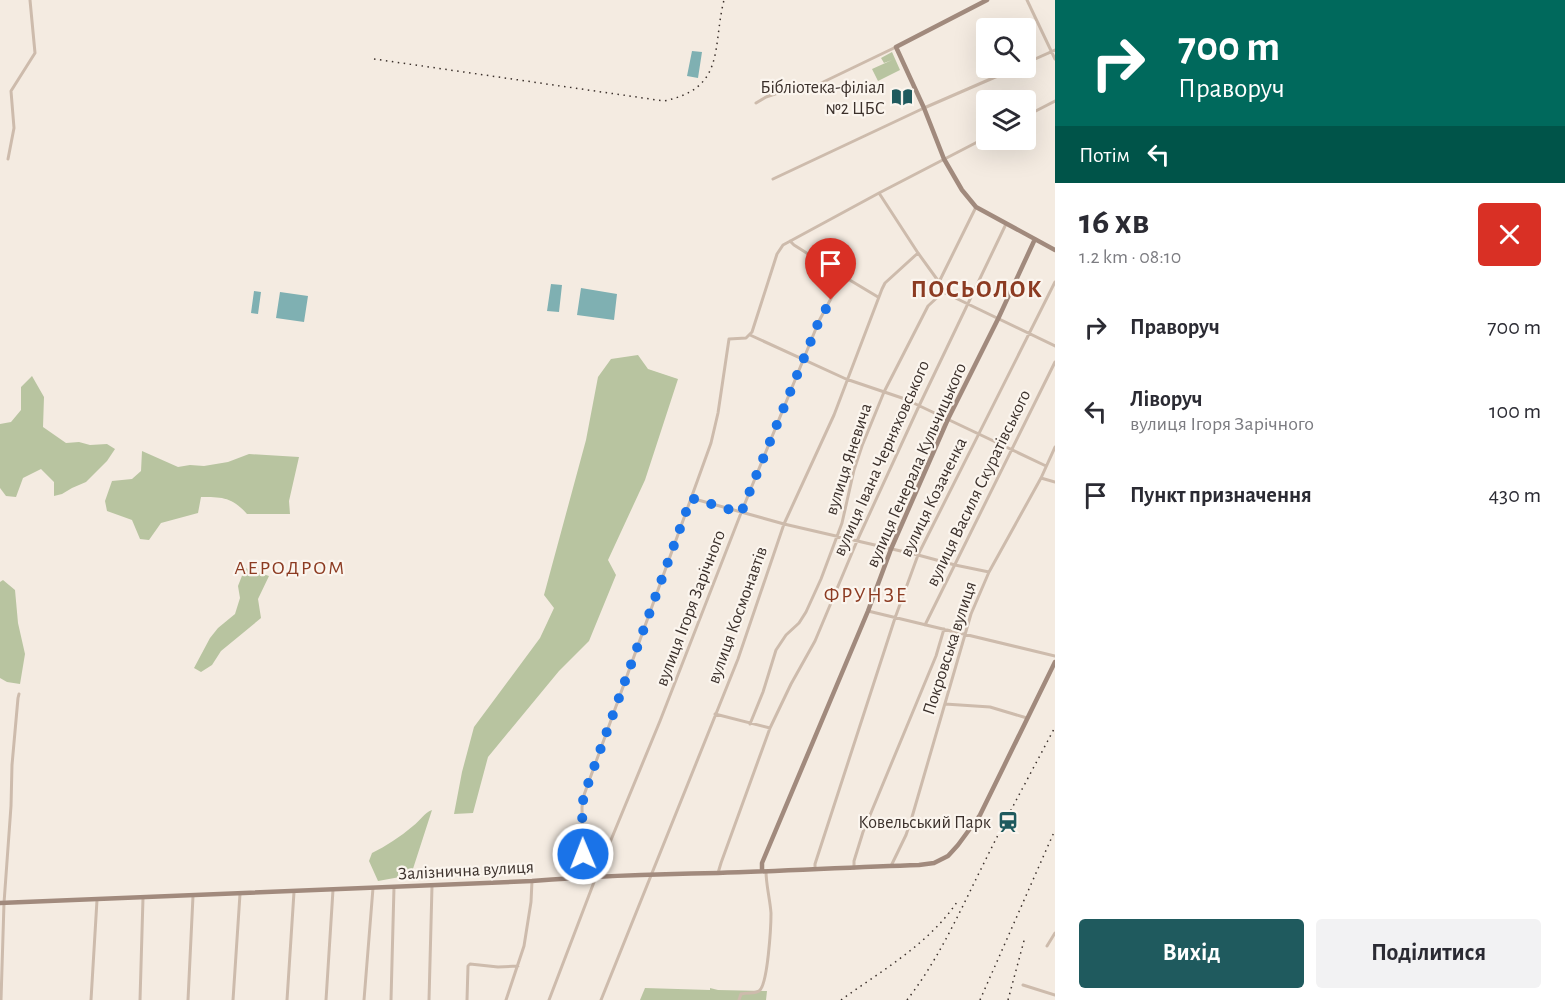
<!DOCTYPE html>
<html lang="uk">
<head>
<meta charset="utf-8">
<style>
  :root { --surface:#fff; --page:#f2f2f3; --text:#2b2b33; --muted:#7c7c81; --accent:#1f5a5e }
  body { margin:0; font-family:"Alegreya Sans",sans-serif; background:var(--page); color:var(--text); height:100vh; display:flex; flex-direction:column; font-size:22px; white-space:nowrap }
  * { box-sizing:border-box; margin:0 }
  p { font-size:20px; color:var(--muted) }
  .icon { flex:none; width:33px; height:33px; fill:none; stroke:currentColor; stroke-width:2; stroke-linecap:round; stroke-linejoin:round }
  .map { position:relative; flex:1; overflow:hidden }
  .details { display:flex; flex-direction:column; background:var(--surface); width:510px }
  .details>* { flex:none }
  .hud { background:#00695c; color:#fff; overflow:hidden }
  .controls { position:absolute; left:976px; top:18px; display:grid; gap:12px }
  .controls a { display:grid; place-items:center; width:60px; height:60px; border-radius:6px; background:var(--surface); box-shadow:0 6px 24px #0002; font-size:30px }
  .pin { position:absolute; display:grid; place-items:center; width:51px; height:51px; color:#fff; margin:-62px -26px; border-radius:50% 50% 50% 0; rotate:-45deg; box-shadow:0 0 6px #0007 }
  .pin .icon { rotate:45deg }
  .me { position:absolute; width:66px; margin:-33px; rotate:359deg; stroke-linejoin:round; filter:drop-shadow(0 0 4px #0008) }
  .turn { display:flex; align-items:center; gap:21px; height:126px; padding:0 24px; font-size:27px }
  .turn .icon { width:78px; height:78px; stroke-width:2.5 }
  .turn b { display:block; font-size:42px; line-height:51px }
  .then { display:flex; align-items:center; height:57px; padding:0 24px; background:#0003; gap:12px; font-size:22px }
  .round { display:grid; place-items:center; flex:none; width:63px; height:63px; border-radius:6px; background:var(--page) }
  .headline { display:flex; align-items:center; justify-content:space-between; height:102px; padding:0 24px }
  h1 { font-size:36px; font-weight:700; line-height:45px }
  .button { display:flex; gap:12px; margin-top:auto; padding:12px 24px }
  .button a { flex:1; height:69px; border-radius:6px; background:var(--accent); color:#fff; font-size:24px; font-weight:700; line-height:69px; text-align:center }
  .button a+a { background:var(--page); color:var(--text) }
  ul { padding:0; list-style:none }
  li { display:flex; align-items:center; gap:18px; height:84px; padding:0 24px }
  li div { flex:1 }
  li b { display:block; font-size:22px }
  li em { font-style:normal }
  main { display:flex; flex:1; min-height:0 }
  .map>svg:first-child { display:block }
  .green { fill:#b8c4a0 }
  .water { fill:#7fb0b2 }
  .lines { fill:none; stroke-linecap:round; stroke-linejoin:round }
  .street { stroke:#cdbbac; stroke-width:3 }
  .secondary { stroke:#a18a7d; stroke-width:4.5 }
  .rail { stroke:#3b302b; stroke-width:1.5; stroke-dasharray:1.5 4.5; stroke-linecap:butt }
  .route { stroke:#1a73e8; stroke-width:10; stroke-dasharray:0 18 }
  .labels { text-anchor:middle; stroke-width:4.5; stroke-linejoin:round; paint-order:stroke }
  .poi-label { font-size:18px; fill:#3b302b; stroke:#fbf5ee; text-anchor:end }
  .street-label { font-size:18px; fill:#3b302b; stroke:#fbf5ee }
  .neighbourhood-label { font-size:20px; letter-spacing:1.5px; fill:#8c3b22; stroke:#fbf5ee }
  .quarter-label { font-size:21px; letter-spacing:1.5px; fill:#8c3b22; stroke:#fbf5ee }
  .district-label { font-size:24px; font-weight:bold; letter-spacing:1.5px; fill:#8c3b22; stroke:#fbf5ee }
</style>
</head>
<body>
<main>
<div class="map">
<svg width="1055" height="1000" viewBox="0 0 1055 1000">
  <rect width="100%" height="100%" fill="#f4ebe1"/>
  <path class="green" d="M892 52 900 70 878 81 872 69 892 60 884 63 881 58Z
    M638 355 648 369 678 379 645 480 608 560 616 575 589 641 559 671 488 757 473 813 454 814 462 772 474 727 540 638 554 608 544 595 586 440 598 377 611 359Z
    M32 376 44 397 43 427 66 443 79 442 90 445 107 444 115 449 107 461 86 482 72 488 62 494 54 496V482L41 469 23 478 16 497 6 496 0 488V424L11 422 21 410V387Z
    M142 451 178 467 190 465 204 466 228 462 249 454 299 457 289 501 290 514H247C232 497 222 497 201 497L198 513 161 523 149 540 140 539 132 520 107 511 105 501 112 481 132 479 141 471Z
    M245 568 269 576 258 599 261 618 221 651 212 665 201 672 194 668 210 638 218 628 235 614 240 598 238 586Z
    M3 580 15 590 18 623 25 654 20 684 7 682 0 678V582Z
    M432 810 411 875 378 881 369 861 372 853C386 846 400 837 413 826 420 821 424 813 432 810Z
    M645 988 710 990V988L718 990 767 991 766 1000H640Z"/>
  <path class="water" d="M692 51 702 52 698 78 687 76Z
    M551 284 562 285 559 312 547 311Z
    M581 288 617 294 614 320 577 315Z
    M254 291 261 292 258 314 251 313Z
    M280 292 308 296 304 322 276 318Z"/>
  <g class="lines">
    <path class="street" d="M1027 0 1055 59
      M1026 63 1055 50
      M756 103 766 97 787 90 817 85 896 47
      M1026 116 1055 101
      M8 159 14 128 11 91 35 53 30 0
      M773 179 924 108 1016 68
      M879 193 918 253 939 282
      M843 276 878 297
      M943 292 1055 346
      M750 335 846 379 905 399 1046 466
      M1041 478 1055 482
      M691 498 784 524 918 555 955 565 989 572
      M868 611 1055 656
      M925 625 1055 362
      M945 704 990 707 1027 718
      M715 714 770 728
      M750 724 763 692 776 650 786 635 799 623 806 612 821 579 842 523 854 470 862 446 884 392 928 306 943 292 939 282 976 207
      M891 866 906 835 912 817 971 614 989 572 1041 478 1055 447
      M854 868V861L863 832 936 656 944 629
      M815 869V864L895 618 918 555 1055 282
      M718 873 721 863 770 728 791 684 815 641 857 541 919 406 1006 224
      M583 877 582 807 584 795 711 443 718 413 729 339 746 338 752 332 777 254 783 245 879 193 987 137
      M1047 946 1055 933
      M1023 985 1055 995
      M1 1000 4 903 11 806 12 765 18 698 19 694
      M91 1000 97 900
      M140 1000 143 898
      M188 1000 193 896
      M233 1000 240 894
      M287 1000 294 892
      M326 1000 333 890
      M364 1000 373 888
      M391 1000 394 887
      M429 1000 432 886
      M467 1000 468 966 470 964 498 967 518 966
      M506 1000 524 946 531 902 532 881
      M549 1000 599 869 660 721 741 513 819 321 843 276 794 245 790 241
      M601 1000 738 659 784 524 834 415 882 289 885 283 918 253
      M739 1000 741 994C747 992 755 994 759 991 768 985 771 925 771 913 770 899 766 885 766 871"/>
    <path class="secondary" d="M987 0 896 47 924 108 944 159 962 190 976 207 1055 250
      M762 871V863L868 611 891 549 948 419 998 319 1035 239
      M0 903 532 881C594 876 656 874 718 873 785 871 852 867 919 865L934 863 948 856 958 845 980 815 1055 662"/>
    <path class="rail" d="M374 59 664 101C726 88 712 48 724 0
      M841 1000C881 971 929 944 957 902
      M907 1000C939 959 960 911 983 865 1006 818 1031 773 1055 727
      M980 1000 1055 830
      M1008 1000 1025 937"/>
  </g>
  <g class="lines">
    <path class="route" d="M583 854 582 807 584 795 691 498 741 513 819 321 831 300"/>
  </g>
  <defs>
    <symbol id="library-bare" viewBox="-9 -9 18 18"><path d="M-6-4Q-3-5.5-.7-3.5V5Q-3 3-6 4ZM6-4Q3-5.5 .7-3.5V5Q3 3 6 4Z" fill="#1f5a5e" stroke="#fbf5ee" stroke-width="2.5" paint-order="stroke"/></symbol>
    <symbol id="station-bare" viewBox="-9 -9 18 18"><path d="M-3-6H3Q5-6 5-4V2Q5 4 3 4L4.5 6H3L1.5 4h-3L-3 6H-4.5L-3 4Q-5 4-5 2V-4Q-5-6-3-6ZM-3.5-4v3h7v-3ZM-3.5 1v1.5H-2V1ZM2 1v1.5H3.5V1Z" fill="#1f5a5e" stroke="#fbf5ee" stroke-width="2.5" paint-order="stroke"/></symbol>
  </defs>
  <g fill-rule="evenodd">
    <use href="#library-bare" x="887" y="82" width="30" height="30"/>
    <use href="#station-bare" x="993" y="807" width="30" height="30"/>
  </g>
  <g class="labels">
    <g class="poi-label">
      <text x="885" y="93">Бібліотека-філіал<tspan x="885" dy="21">№2 ЦБС</tspan></text>
      <text x="991" y="828">Ковельський Парк</text>
    </g>
    <g class="street-label">
      <text transform="translate(881 458) rotate(-66)" y="6">вулиця Івана Черняховського</text>
      <text transform="translate(848 459) rotate(-72)" y="6">вулиця Яневича</text>
      <text transform="translate(916 465) rotate(-66)" y="6">вулиця Генерала Кульчицького</text>
      <text transform="translate(978 488) rotate(-64)" y="6">вулиця Василя Скуратівського</text>
      <text transform="translate(933 497) rotate(-64)" y="6">вулиця Козаченка</text>
      <text transform="translate(690 608) rotate(-69)" y="6">вулиця Ігоря Зарічного</text>
      <text transform="translate(737 615) rotate(-70)" y="6">вулиця Космонавтів</text>
      <text transform="translate(949 648) rotate(-72)" y="6">Покровська вулиця</text>
      <text transform="translate(466 870) rotate(-3)" y="6">Залізнична вулиця</text>
    </g>
    <g class="neighbourhood-label">
      <text x="290" y="574">АЕРОДРОМ</text>
    </g>
    <g class="quarter-label">
      <text x="866" y="602">ФРУНЗЕ</text>
    </g>
    <g class="district-label">
      <text x="977" y="297">ПОСЬОЛОК</text>
    </g>
  </g>
</svg>
<div class="controls">
<a><svg class="icon" aria-label="search" viewBox="0 0 24 24"><circle cx="10" cy="10" r="6"/><path d="M15 15l6 6"/></svg></a>
<a><svg class="icon" aria-label="layers" viewBox="0 0 24 24"><path d="M12 4l9 5-9 5-9-5zM3 14l9 5 9-5"/></svg></a>
</div>
<div class="pin" style="left:831px;top:300px;background:#d93025"><svg class="icon" aria-label="arrive" viewBox="0 0 24 24"><path d="M6 21V4h12l-3 4 3 4H6"/></svg></div>
<svg class="me" style="left:583px;top:854px" viewBox="-20 -20 40 40"><circle r="17" fill="#1a73e8" stroke="#fff" stroke-width="3"/><path d="M0-11L8 9 0 5-8 9z" fill="#fff"/></svg>
</div>
<section class="details">
<div class="hud">
<div class="turn"><svg class="icon" aria-label="right" viewBox="0 0 24 24"><path d="M7 20v-9h11M14 6l5 5-5 5"/></svg><div><b>700 m</b>Праворуч</div></div>
<div class="then">Потім<svg class="icon" aria-label="left" viewBox="0 0 24 24"><path d="M17 20v-9H6M10 6l-5 5 5 5"/></svg></div>
</div>
<div class="headline"><div><h1>16 хв</h1><p>1.2 km · 08:10</p></div><a class="round" style="background:#d93025;color:#fff"><svg class="icon" aria-label="close" viewBox="0 0 24 24"><path d="M6 6l12 12M18 6L6 18"/></svg></a></div>
<ul>
<li><svg class="icon" aria-label="right" viewBox="0 0 24 24"><path d="M7 20v-9h11M14 6l5 5-5 5"/></svg><div><b>Праворуч</b></div><em>700 m</em></li>
<li><svg class="icon" aria-label="left" viewBox="0 0 24 24"><path d="M17 20v-9H6M10 6l-5 5 5 5"/></svg><div><b>Ліворуч</b><p>вулиця Ігоря Зарічного</p></div><em>100 m</em></li>
<li><svg class="icon" aria-label="arrive" viewBox="0 0 24 24"><path d="M6 21V4h12l-3 4 3 4H6"/></svg><div><b>Пункт призначення</b></div><em>430 m</em></li>
</ul>
<div class="button"><a>Вихід</a><a>Поділитися</a></div>
</section>
</main>
</body>
</html>
